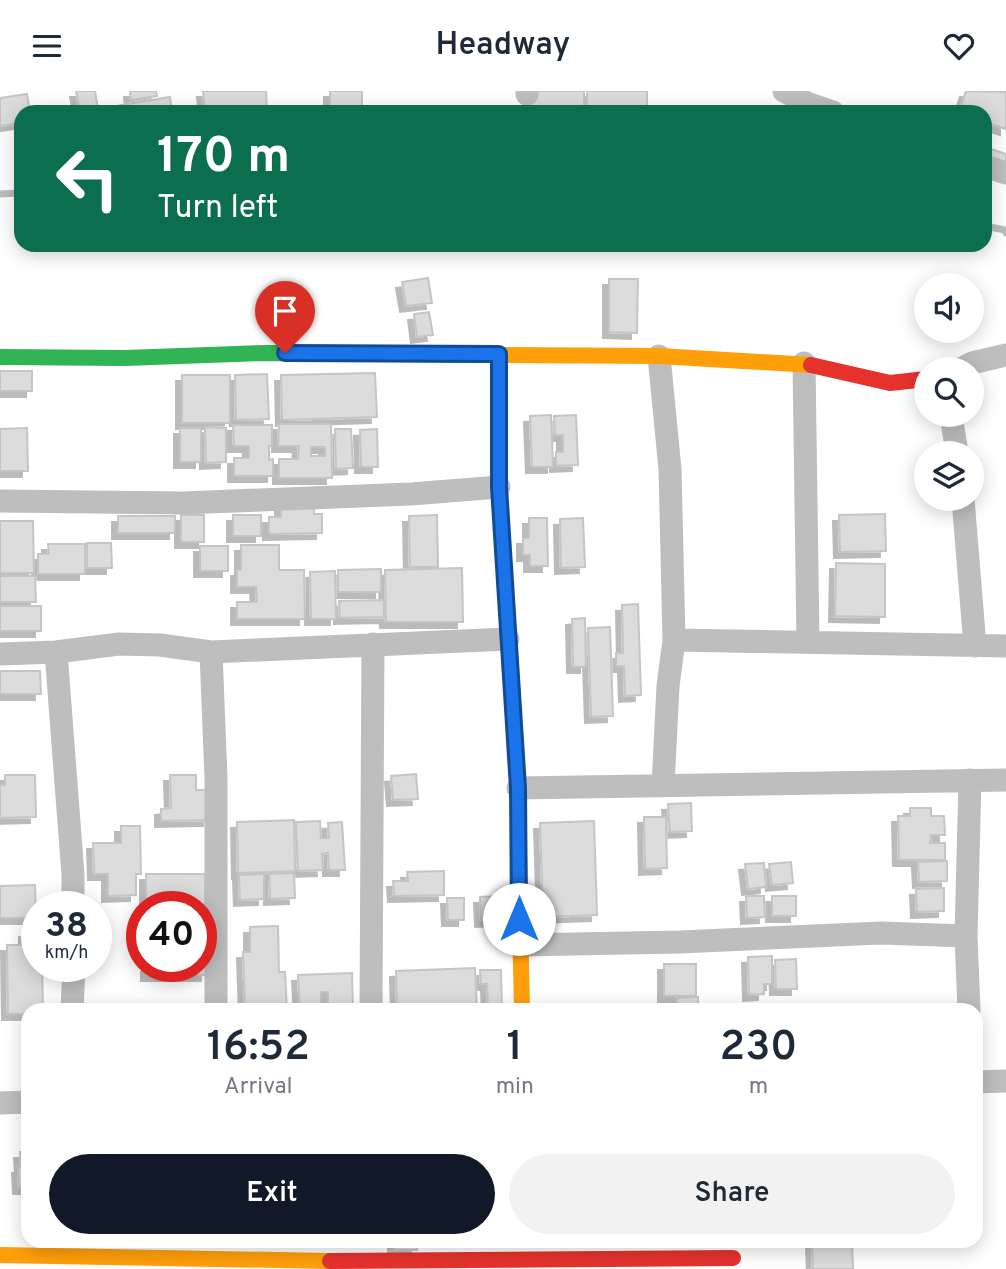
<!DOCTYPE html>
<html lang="en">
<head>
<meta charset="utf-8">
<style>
  :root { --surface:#fff; --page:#f2f2f3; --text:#1f2937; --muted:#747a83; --accent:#111827 }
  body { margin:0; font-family:Overpass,sans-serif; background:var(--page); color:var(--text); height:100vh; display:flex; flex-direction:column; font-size:26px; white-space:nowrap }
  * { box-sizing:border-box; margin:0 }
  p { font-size:23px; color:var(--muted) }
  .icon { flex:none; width:38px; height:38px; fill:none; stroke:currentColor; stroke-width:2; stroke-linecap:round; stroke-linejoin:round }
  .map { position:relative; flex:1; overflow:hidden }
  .details { position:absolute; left:21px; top:912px; width:962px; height:245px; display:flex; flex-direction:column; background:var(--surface); border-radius:21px; box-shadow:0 4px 18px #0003 }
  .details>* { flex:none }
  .banner { position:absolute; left:14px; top:14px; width:978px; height:147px; border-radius:21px; box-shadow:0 4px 18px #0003; background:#0b6e4f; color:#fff; overflow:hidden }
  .tools { position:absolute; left:914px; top:182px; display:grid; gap:14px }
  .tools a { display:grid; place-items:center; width:70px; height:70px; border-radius:50%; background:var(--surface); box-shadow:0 4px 18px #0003; font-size:35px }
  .speed { position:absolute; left:21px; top:800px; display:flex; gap:14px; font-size:35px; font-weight:700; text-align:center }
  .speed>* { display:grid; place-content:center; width:91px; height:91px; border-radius:50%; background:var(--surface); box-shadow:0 4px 18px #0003; line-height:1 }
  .speed small { font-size:18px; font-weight:400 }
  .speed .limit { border:10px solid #d22; background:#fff; color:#111 }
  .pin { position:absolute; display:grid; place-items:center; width:60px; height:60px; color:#fff; margin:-72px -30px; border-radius:50% 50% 50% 0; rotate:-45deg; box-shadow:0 0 7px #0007 }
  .pin .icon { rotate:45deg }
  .me { position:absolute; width:77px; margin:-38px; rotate:0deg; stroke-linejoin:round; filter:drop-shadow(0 0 5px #0008) }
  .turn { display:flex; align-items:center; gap:24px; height:147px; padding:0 28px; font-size:32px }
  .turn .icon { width:91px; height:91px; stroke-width:2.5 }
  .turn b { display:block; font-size:49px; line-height:60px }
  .eta { display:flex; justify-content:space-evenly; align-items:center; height:119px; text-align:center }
  .eta b { font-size:42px; font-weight:600; line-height:49px }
  .action { display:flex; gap:14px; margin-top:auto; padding:14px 28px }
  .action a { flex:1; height:80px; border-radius:42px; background:var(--accent); color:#fff; font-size:28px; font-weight:600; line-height:80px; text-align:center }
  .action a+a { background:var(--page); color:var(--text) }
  header { display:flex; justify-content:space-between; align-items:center; height:91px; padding:0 28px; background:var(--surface); font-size:32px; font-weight:600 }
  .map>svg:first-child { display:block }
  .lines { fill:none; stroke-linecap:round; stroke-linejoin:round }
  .stream { stroke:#bcbcbc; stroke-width:7 }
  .building { fill:#dcdcdc; stroke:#c5c5c5; stroke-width:2; fill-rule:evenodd; filter:url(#shadow) }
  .street { stroke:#bebebe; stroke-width:23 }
  .fast { stroke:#30b455; stroke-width:16 }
  .slow { stroke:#ff9f0a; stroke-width:16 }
  .jam { stroke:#e5322d; stroke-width:16 }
  .route-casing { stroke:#114b97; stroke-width:18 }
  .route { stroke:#1a73e8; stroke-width:12 }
</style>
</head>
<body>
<header><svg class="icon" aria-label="menu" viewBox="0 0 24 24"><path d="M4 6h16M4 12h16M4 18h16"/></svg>Headway<svg class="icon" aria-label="heart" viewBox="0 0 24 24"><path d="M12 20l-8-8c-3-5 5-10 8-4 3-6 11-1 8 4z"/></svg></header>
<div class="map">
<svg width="1006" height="1178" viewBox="0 0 1006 1178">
  <defs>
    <filter id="shadow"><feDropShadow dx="-6" dy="6" stdDeviation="0" flood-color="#0004"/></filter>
  </defs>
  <rect width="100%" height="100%" fill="#fff"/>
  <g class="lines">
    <path class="stream" d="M0 103 21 102
      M985 135 1005 139 1006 142"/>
  </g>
  <path class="building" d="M76 0H95L98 18 170 6 172 21H80Z
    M130 0H156L157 5 131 9Z
    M203 0H266L267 20 205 21Z
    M330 0H362V21H330Z
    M529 0H584V21H482V17H529Z
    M587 0H647V21H587Z
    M966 0 1006 1V38L985 31V21H959Z
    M27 3 30 21H21V32L0 35V7Z
    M770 15 787 21H768Z
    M985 56 1006 63V79L985 71Z
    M428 187 432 212 406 215 402 191Z
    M609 188H638L637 242 609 241Z
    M429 221 433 244 417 246 414 223Z
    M0 280H32V300H0Z
    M375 282 377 326 282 329 281 284Z
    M267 283 269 328 236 329 235 284Z
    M182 284H230V332H182Z
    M551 324 553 376H532L530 325Z
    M576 324 578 374 556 375V361H563V344H555L554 325Z
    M279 333H331L332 387H279V368H298L299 355H278ZM311 356H325V365H311Z
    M233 334H272V355H269V369L273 368V385H234V367H249V355H234Z
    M205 336 226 337V371L206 372Z
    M27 337 28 380H0V338Z
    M180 337H201V371H180Z
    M335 338H351L353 377 336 378Z
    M377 338 378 376H361L360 339Z
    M281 412H314V423H322V442L269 443V426H281Z
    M885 423 886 460 840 461 839 424Z
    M181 424H204V451H181Z
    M233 424H261V445H233Z
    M437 424 438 476H410L409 425Z
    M118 425H175V442H118Z
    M529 427H547L548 475H530V464H523V447H529Z
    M583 427 585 476 561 477 560 428Z
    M0 430H33L34 482H0Z
    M87 452H111L112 477H87Z
    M48 453H85V483H38V463H49Z
    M241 454H279V479H304L305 528H237V511H257L256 496H237V479H241Z
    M200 455H228V480H200Z
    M836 472 885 473V526L835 525Z
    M462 477 463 531H386L385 479Z
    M381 478V501H338V479Z
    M335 480 336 528H311L310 481Z
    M0 485H35L36 511H0Z
    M384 509V526L340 527 339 510Z
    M638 513 641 604 625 605 624 575H616V562H623L622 514Z
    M0 515H41V540H0Z
    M585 527 586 576H573L572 528Z
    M610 536 613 625 591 626 588 537Z
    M0 580H40L41 603H0Z
    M416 683 418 708 393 709 391 685Z
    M5 684H35L36 726 0 727V694H5Z
    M170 684H196V699H208L209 729 161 730V718L171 717Z
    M691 712 692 740 670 741 668 713Z
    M910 717H931V725H944L945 744H931L930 752H945V769H899L898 725H910Z
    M644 726H666L667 777 645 778Z
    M294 729 295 780 238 782 237 731Z
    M320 730 321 747H329L328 732 342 731 345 779H329L328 762 322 763 323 779 298 780 296 731Z
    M594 730 597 824 543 826 540 732Z
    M121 735H140L141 783H136V804L108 805V783H94L93 752H121Z
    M947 770V790L919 791 918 771Z
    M791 771 793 792 772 794 769 773Z
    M764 772 766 796 748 798 745 773Z
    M444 780V804L394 805 393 790H408L407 781Z
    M294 782 295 807 270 808 269 783Z
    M146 783H205L207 884H147V875H201V816H146Z
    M264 783V808L240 809 239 784Z
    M35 794 36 827H0V795Z
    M944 797V820L917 821 916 798Z
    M501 805 502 829 481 830 480 806Z
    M746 805H764L765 826 747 827Z
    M772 805H796V825H772Z
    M447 807H464V829H448Z
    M278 835 279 881H285L287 919H245L243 861H250V836Z
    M37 839V875H42L43 919H28V923H8L7 854H25V840Z
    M772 865V893H764V903L749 904 748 866Z
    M796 868 797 898H776L775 869Z
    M664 873H696V905H664Z
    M475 877 477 919H397L396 880Z
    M480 879H501L502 919H488L487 893H481Z
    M352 882 353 919H328V901H321V917L300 919 298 884Z
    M698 906V919H678L677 907Z
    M20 1061H28V1097H19L18 1076H21Z
    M394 1150H417V1159H394Z
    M812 1150H852L853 1178H813Z"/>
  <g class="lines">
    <path class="street" d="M784 0 807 12 833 21
      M527 3V0
      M985 75 1006 82
      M659 265 670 378 674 549
      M804 272 808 551
      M960 278 972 272 1006 264
      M951 324 957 362
      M963 408 975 555
      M0 410 183 412 411 403 499 396
      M56 561 73 784V816
      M211 561 216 687V919
      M0 563 56 561 119 553 160 554 211 561 508 548
      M663 695 668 595 674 549 1006 555
      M518 697 1006 689
      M519 854 680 851 881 842 966 845
      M72 919 74 875
      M371 919 373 553
      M969 919 966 845 970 689
      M976 991 1006 990
      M0 1012 28 1011"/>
    <path class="fast" d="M0 266 125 267 264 262 502 264"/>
    <path class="slow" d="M499 263V396L513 612
      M502 264 659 265 811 274
      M520 830 522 919
      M0 1164 330 1170"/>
    <path class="jam" d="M811 274 890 292 926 288
      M513 612 518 697 520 830
      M330 1170 733 1167"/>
  </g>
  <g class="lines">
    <defs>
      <path id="route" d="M285 262 499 263V396L518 697 519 828"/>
    </defs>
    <use href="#route" class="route-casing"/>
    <use href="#route" class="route"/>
  </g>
</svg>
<div class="tools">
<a><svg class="icon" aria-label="sound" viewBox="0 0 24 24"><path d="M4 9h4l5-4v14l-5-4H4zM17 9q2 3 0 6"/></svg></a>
<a><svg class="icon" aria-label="search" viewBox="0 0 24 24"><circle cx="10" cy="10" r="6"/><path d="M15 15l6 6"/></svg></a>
<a><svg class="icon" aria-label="layers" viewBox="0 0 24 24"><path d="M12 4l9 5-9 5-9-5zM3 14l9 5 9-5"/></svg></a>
</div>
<div class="speed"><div>38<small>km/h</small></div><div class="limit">40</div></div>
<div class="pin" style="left:285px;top:262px;background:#d93025"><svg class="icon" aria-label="arrive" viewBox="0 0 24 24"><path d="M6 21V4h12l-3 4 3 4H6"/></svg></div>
<svg class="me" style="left:519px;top:828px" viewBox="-20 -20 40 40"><circle r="19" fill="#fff"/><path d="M0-13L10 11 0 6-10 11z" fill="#1a73e8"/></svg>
<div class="banner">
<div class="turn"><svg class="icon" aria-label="left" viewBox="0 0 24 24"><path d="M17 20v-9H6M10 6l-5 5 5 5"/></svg><div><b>170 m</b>Turn left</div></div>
</div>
<section class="details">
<div class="eta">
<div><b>16:52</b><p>Arrival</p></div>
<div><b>1</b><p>min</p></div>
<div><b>230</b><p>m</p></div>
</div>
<div class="action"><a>Exit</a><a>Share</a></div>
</section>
</div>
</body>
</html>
